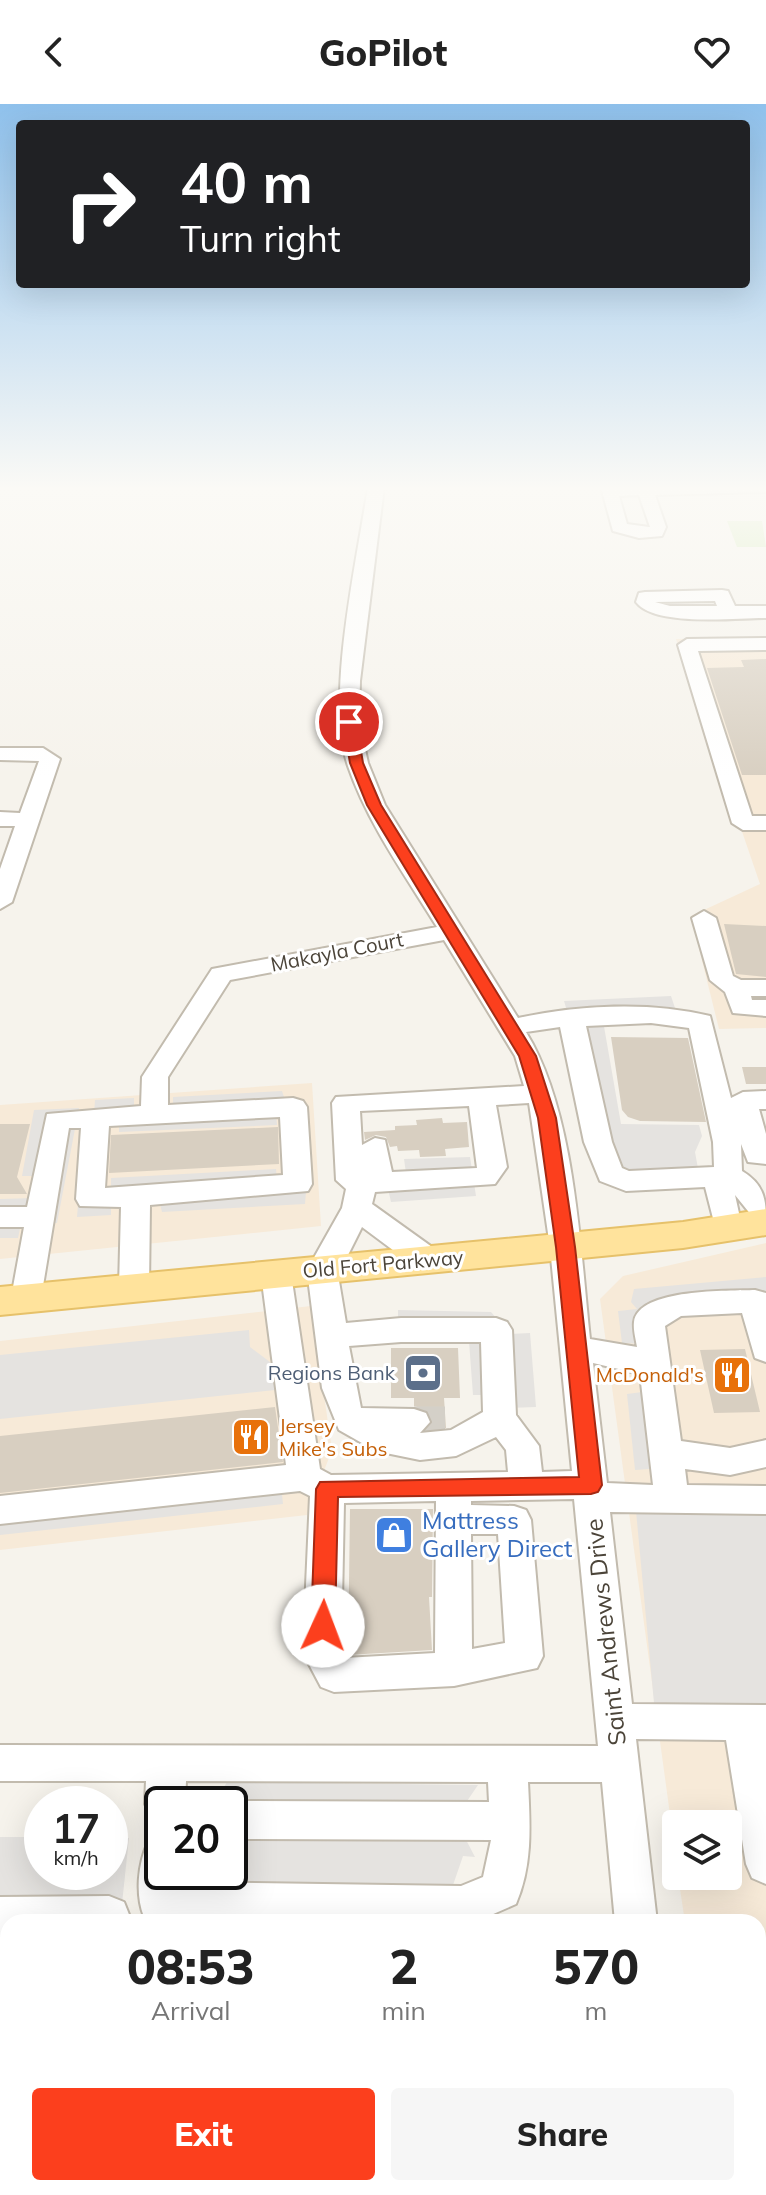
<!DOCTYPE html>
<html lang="en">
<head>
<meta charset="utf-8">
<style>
  :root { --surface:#fff; --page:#f6f6f6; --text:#222; --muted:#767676; --accent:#fc3f1d }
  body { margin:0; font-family:Mulish,sans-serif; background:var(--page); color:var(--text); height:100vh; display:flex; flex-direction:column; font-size:30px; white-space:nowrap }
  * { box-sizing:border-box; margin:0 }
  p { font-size:26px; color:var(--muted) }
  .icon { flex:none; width:44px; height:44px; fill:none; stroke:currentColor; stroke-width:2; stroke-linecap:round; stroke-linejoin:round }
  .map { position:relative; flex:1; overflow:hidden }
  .details { position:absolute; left:0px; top:1810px; width:766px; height:282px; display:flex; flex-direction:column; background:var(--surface); border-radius:24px 24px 0 0; box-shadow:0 8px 32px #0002 }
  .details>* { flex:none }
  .banner { position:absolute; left:16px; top:16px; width:734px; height:168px; border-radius:8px; box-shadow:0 8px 32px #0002; background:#202124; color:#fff; overflow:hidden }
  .controls { position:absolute; left:662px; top:1706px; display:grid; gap:16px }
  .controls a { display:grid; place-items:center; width:80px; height:80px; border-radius:8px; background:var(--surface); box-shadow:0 8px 32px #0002; font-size:40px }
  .speed { position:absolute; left:24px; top:1682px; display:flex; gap:16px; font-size:40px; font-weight:700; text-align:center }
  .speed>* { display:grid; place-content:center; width:104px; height:104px; border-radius:50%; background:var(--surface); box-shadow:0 8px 32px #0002; line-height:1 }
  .speed small { font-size:20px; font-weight:400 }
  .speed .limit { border:4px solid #111; border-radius:12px; background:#fff; color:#111 }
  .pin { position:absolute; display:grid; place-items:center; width:68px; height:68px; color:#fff; margin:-34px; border:4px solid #fff; border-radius:50%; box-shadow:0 2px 8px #0007 }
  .me { position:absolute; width:88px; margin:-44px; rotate:2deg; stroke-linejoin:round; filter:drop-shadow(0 0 6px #0008) }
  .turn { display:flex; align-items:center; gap:28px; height:168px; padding:0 32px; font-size:36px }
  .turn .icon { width:104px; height:104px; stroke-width:2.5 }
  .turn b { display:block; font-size:56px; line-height:68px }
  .eta { display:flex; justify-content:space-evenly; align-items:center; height:136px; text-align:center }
  .eta b { font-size:48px; font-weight:800; line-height:56px }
  .primary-button { display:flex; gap:16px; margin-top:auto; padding:16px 32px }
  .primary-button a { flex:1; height:92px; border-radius:8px; background:var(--accent); color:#fff; font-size:32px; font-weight:800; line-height:92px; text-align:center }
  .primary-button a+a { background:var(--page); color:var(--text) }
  header { display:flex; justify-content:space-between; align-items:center; height:104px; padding:0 32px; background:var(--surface); font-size:36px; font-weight:800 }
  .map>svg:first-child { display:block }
  .commercial { fill:#f7ead8 }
  .green { fill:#d2eab5 }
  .parking { fill:#e5e3e0 }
  .building { fill:#d8cfc1 }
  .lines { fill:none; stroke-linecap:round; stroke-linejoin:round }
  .minor-tunnel { stroke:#d4d0c8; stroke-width:31; stroke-dasharray:31 16; stroke-linecap:butt }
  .minor-casing { stroke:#c2bbae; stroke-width:4 }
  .major-casing { stroke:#e6c16a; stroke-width:4 }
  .minor { fill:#fff; fill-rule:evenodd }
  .major { fill:#ffe39c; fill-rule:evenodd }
  .route { fill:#fc3f1d; stroke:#a42913; stroke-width:2 }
  .labels { text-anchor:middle; stroke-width:6; stroke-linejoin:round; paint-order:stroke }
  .street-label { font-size:20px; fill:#4b4439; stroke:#fff }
  .service-label { font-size:20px; fill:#4e5e75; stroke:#fff; text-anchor:end }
  .food-label { font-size:20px; fill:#c56008; stroke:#fff; text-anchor:end }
  .near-shop-label { font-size:24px; fill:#366cbe; stroke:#fff; text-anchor:start }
  .near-street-label { font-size:24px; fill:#4b4439; stroke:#fff }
</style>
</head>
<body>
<header><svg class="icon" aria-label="back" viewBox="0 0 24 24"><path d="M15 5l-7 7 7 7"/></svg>GoPilot<svg class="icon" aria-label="heart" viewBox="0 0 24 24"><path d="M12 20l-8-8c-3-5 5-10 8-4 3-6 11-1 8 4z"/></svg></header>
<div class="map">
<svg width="766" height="2091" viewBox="0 0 766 2091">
  <rect width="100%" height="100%" fill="#f6f3ec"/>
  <path class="commercial" d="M766 534V924L719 925 691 812 760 780 676 535Z
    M312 979 321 1122 0 1155V1001Z
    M766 1139V2044H758V1818H685L678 1772H728V1720H676V1755L600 1195 623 1172Z
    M311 1202 332 1346 307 1411 0 1446V1237Z"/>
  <path class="green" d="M727 417H762L766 443H737Z"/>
  <path class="parking" d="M671 892 676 907 602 911 621 1020 699 1021 702 1032 695 1048 699 1070 616 1071 564 897Z
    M282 987 285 996 276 1010 277 1021 119 1028V1017L94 1010 95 996 134 994V1005L173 1003V993Z
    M79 1004 57 1119 21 1120 18 1134H0V1095L35 1094 41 1072H22L34 1006Z
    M470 1053 476 1092 391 1098 388 1085 406 1069 404 1055Z
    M276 1065 277 1077 307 1075 305 1100 162 1108 159 1096 111 1099V1111L77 1113 79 1088 111 1087V1074Z
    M766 1173V1209L762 1192 643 1201 662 1364 635 1366 627 1290 650 1287 642 1240 622 1239 618 1207 637 1205 631 1198 634 1185Z
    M398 1206 491 1208 510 1230 530 1229 536 1303 507 1304 493 1291H473L468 1224 398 1220Z
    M249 1226 250 1243 270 1258 275 1286 0 1315V1251Z
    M281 1380 283 1400 0 1431V1410Z
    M636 1407 766 1408V1601L654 1599Z
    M227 1678 478 1681 463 1703V1730L475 1753 463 1752 452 1784 201 1781 213 1768H230V1700H214Z
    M0 1733H42V1768H110V1733L129 1734 121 1809 0 1806Z
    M422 2084H576L580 2091H426Z"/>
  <path class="building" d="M766 555V671H742L707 564 744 563 741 556Z
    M724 820 766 822V873L736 870Z
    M611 933 688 934 706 1018 640 1017 628 1013 622 1006Z
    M742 963H766V980H746Z
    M442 1014 443 1019 467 1018 469 1043 445 1045 446 1052 420 1053 419 1046 398 1047 397 1042 390 1043 386 1033 376 1031 365 1036 364 1028 395 1026V1022L417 1021 416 1016Z
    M0 1020H30L17 1073 27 1090H0Z
    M278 1023 279 1060 109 1069 111 1031Z
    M391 1244H458L460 1294H444L446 1324 427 1325 433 1317 427 1306 414 1302V1294H391Z
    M745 1245 760 1308 714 1309 700 1246Z
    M275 1303 283 1358 0 1389V1332Z
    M350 1405H433L432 1493H429L432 1546 348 1551Z"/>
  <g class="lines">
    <path class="minor-tunnel" d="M414 1318H445"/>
    <defs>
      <path id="minor" d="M368 383H384L360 577 359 618 368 659 385 701 518 914C578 901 650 897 710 912L731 994 743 988 766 987V1005H759L766 1030V1060L748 1058 741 1040 742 1067C765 1081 766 1096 766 1120L756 1117 735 1091 742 1123 737 1130 727 1133 717 1130 705 1083 626 1087 600 1077 584 1038 560 923 526 928C575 1007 580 1143 590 1235L637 1243C636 1236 633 1226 634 1218 638 1184 730 1187 755 1186L766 1189V1258L755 1254 742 1209 681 1212 665 1222 681 1337 730 1344 766 1336V1363L730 1371 685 1365 687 1381 766 1382V1410L610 1408 632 1600 766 1601V1780L752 1774 746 1760 726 1636 636 1635 657 1818H615L602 1678H528C530 1721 533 1760 516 1800L475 1818H158L144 1813C135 1790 138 1760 148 1738L162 1732V1768H181V1778L461 1782 483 1773 491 1736 230 1735V1700H222L230 1697 489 1698 488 1678 186 1677 185 1700H162V1718L151 1713 145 1700 146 1677H0V1641L598 1642 574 1395 471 1397V1401L514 1402 526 1406 531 1416 543 1552 537 1564 454 1582 334 1588 321 1583 303 1549 310 1392 300 1387 0 1420V1392L286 1361 261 1170 265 1162 276 1159 287 1162 291 1170 320 1365 331 1371 508 1368 506 1346 496 1333 456 1352 420 1356 376 1347 339 1326 322 1284 307 1166 342 1104 346 1085 336 1076 332 999 336 993 524 982 515 952 444 836 230 876 168 973V1001L293 994 303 997 307 1003 312 1080 308 1087 150 1101 149 1184 145 1192 134 1195 123 1192 119 1184 121 1103 80 1102 76 1095 81 1024H69L41 1194 37 1202 26 1205 15 1202 11 1194 24 1123H0V1103H27L47 1010 141 1002 142 973 212 865 437 823C405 771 368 720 348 662 325 595 357 456 368 383ZM651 919 689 924 713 1038 714 1063 629 1067 622 1064 612 1038 586 922ZM529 999 550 1143 572 1367 542 1368 539 1342 516 1311 512 1226 507 1218 496 1214H401L346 1219 338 1171 362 1123 417 1164 428 1167 439 1164 443 1156 439 1148 372 1100 375 1088 495 1080 507 1063 496 1001ZM469 1002 477 1064 392 1068 385 1036 375 1034 362 1041 360 1007ZM280 1013 283 1071 105 1084 109 1022ZM401 1238H481L483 1308 451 1326 420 1329 430 1318 426 1309 414 1305 361 1304 349 1242ZM593 1259 640 1270 653 1381 607 1379ZM436 1397 435 1549 344 1554 341 1547 344 1399ZM471 1430H498L505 1539 472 1545Z
        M601 383H766V388L655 391 666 423 662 432 639 434 613 427ZM639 391 650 423H649L627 420 619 392Z
        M722 486 728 487 735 502H766V514C735 514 655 523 636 498L639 489 645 488ZM715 497 717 502H670L655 498Z
        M766 534V546L698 547 752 712H766V726H743L732 719 678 541 687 535Z
        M0 644H43L60 655 12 798 0 805V765L15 722H0V708L20 709 39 657 0 656Z
        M704 807 716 814 733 872 741 876H766V892H751L752 896H766V912L733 909 725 888 710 876 692 814Z
        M109 1792 124 1798 130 1813 128 1818H8V1835H0V1793Z
        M758 1992H766V2038H758Z
        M198 2084H244L242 2091H196Z
        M348 2084H394V2091H348Z
        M641 2084H687L688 2091H642Z"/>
      <path id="major" d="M766 1105V1131L683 1144 0 1211V1183L683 1118Z"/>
    </defs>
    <use href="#minor" class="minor-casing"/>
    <use href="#major" class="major-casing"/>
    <use href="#minor" class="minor"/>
    <use href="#major" class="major"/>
  </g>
  <linearGradient id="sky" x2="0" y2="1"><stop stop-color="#8fc1ec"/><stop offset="0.57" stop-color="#fbfaf6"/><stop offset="1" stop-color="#fbfaf6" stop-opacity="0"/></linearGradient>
  <rect width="766" height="675" fill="url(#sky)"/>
  <path class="route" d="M349 614 356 618 363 659 381 701 536 952 556 1014 575 1143 602 1381 598 1388 591 1390 338 1393 335 1522 331 1529 323 1532 315 1529 311 1522 316 1385 320 1378 579 1373 556 1143 538 1014 519 952 367 701 350 659 343 618Z"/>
  <defs>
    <symbol id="bank-square" viewBox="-11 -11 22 22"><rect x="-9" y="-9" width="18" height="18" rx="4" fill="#5c6f8a" stroke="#fff"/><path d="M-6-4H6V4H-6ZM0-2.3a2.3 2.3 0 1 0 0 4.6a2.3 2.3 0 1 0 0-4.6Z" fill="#fff"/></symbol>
    <symbol id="restaurant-square" viewBox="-11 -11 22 22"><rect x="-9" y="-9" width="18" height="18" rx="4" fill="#e8710a" stroke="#fff"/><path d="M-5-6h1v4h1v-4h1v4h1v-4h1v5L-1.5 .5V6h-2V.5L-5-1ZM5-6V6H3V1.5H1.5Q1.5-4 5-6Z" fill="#fff"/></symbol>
    <symbol id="shop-square" viewBox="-11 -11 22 22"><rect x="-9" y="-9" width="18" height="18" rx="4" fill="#3f7fe0" stroke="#fff"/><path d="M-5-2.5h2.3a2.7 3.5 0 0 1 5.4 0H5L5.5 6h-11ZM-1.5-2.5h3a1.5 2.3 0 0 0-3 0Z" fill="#fff"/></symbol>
  </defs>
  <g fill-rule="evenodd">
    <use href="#bank-square" x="401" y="1247" width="44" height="44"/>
    <use href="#restaurant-square" x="710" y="1249" width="44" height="44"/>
    <use href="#restaurant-square" x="229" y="1311" width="44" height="44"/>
    <use href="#shop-square" x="372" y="1409" width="44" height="44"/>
  </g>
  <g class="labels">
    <g class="street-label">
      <text transform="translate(337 848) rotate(-11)" y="7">Makayla Court</text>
      <text transform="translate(383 1160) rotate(-5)" y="7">Old Fort Parkway</text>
    </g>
    <g class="service-label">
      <text x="395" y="1276">Regions Bank</text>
    </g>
    <g class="food-label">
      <text x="704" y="1278">McDonald's</text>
      <text x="279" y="1329" text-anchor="start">Jersey<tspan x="279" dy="23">Mike's Subs</tspan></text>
    </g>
    <g class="near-shop-label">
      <text x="422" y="1425">Mattress<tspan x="422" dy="28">Gallery Direct</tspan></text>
    </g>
    <g class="near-street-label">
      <text transform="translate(606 1528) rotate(-96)" y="8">Saint Andrews Drive</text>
    </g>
  </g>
</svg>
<div class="controls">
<a><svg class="icon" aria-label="layers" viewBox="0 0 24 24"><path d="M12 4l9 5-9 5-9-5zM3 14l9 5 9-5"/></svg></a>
</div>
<div class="speed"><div>17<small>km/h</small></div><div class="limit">20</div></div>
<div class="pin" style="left:349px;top:618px;background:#d93025"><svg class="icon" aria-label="arrive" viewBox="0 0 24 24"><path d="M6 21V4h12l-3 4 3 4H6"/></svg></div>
<svg class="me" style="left:323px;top:1522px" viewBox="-20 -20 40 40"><circle r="19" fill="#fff"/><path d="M0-13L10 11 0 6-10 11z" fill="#fc3f1d"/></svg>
<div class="banner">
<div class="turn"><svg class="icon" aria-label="right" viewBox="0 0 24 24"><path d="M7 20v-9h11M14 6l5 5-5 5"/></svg><div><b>40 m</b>Turn right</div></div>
</div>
<section class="details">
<div class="eta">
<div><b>08:53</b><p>Arrival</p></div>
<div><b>2</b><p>min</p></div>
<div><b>570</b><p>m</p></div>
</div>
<div class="primary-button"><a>Exit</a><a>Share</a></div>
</section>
</div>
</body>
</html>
